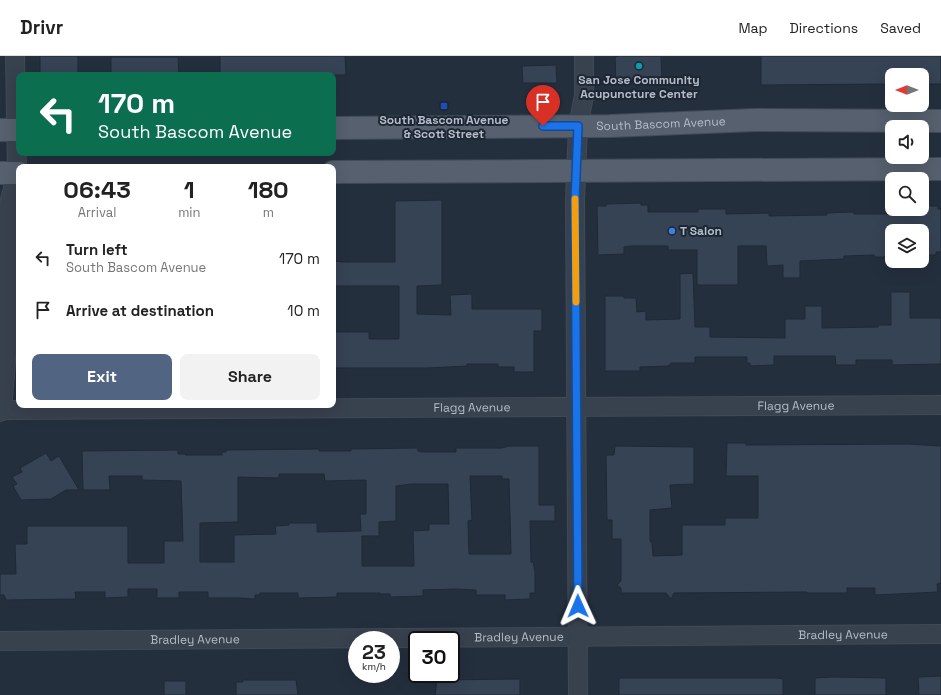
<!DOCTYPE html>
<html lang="en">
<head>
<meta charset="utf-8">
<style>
  :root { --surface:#fff; --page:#f2f2f2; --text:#222; --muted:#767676; --line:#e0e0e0; --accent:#516482 }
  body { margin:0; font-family:"Space Grotesk",sans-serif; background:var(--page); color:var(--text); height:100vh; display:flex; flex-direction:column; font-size:15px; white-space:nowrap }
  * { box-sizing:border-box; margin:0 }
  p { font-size:13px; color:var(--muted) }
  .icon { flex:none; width:22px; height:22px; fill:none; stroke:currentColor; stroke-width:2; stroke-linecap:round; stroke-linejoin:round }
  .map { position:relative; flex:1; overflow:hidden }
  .panel { position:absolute; left:16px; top:108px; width:320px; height:244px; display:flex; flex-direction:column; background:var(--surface); border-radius:8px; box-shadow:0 4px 16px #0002 }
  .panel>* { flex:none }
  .hud { position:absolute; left:16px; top:16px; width:320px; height:84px; border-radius:8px; box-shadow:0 4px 16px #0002; background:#0b6e4f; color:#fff; overflow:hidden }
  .needle { width:26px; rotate:270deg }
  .tools { position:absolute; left:885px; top:12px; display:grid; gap:8px }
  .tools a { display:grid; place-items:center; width:44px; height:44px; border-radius:8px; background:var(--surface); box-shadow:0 4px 16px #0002; font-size:20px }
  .speed { position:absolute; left:348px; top:575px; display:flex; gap:8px; font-size:20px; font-weight:700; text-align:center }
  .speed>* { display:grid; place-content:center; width:52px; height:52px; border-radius:50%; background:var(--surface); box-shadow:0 4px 16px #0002; line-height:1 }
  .speed small { font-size:10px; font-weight:400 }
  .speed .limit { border:2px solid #111; border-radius:6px; background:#fff; color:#111 }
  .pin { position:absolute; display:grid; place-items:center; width:34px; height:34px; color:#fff; margin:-41px -17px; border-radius:50% 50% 50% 0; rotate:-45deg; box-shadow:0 0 4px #0007 }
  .pin .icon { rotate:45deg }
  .me { position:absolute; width:44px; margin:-22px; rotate:359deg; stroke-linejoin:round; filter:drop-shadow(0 0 3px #0008) }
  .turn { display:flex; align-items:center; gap:14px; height:84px; padding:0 16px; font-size:18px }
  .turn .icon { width:52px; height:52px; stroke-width:2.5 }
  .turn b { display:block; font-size:28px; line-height:34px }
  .eta { display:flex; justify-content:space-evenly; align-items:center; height:68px; text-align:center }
  .eta b { font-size:24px; font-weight:700; line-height:28px }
  .button { display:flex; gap:8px; margin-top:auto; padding:8px 16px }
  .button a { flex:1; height:46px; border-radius:8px; background:var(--accent); color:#fff; font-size:16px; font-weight:700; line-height:46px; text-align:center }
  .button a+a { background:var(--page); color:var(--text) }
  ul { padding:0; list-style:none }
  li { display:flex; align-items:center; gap:12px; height:52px; padding:0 16px }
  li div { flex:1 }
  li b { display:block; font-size:15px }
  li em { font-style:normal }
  header { display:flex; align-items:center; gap:24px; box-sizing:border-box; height:56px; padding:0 20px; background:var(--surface); border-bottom:1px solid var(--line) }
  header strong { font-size:19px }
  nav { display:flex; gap:22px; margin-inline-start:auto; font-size:14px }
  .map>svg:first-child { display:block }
  .building { fill:#364354; stroke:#1f2835; fill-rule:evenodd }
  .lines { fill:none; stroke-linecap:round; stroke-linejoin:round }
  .minor-casing { stroke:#414a57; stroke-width:20 }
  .major-casing { stroke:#414a57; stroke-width:24 }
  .minor { stroke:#38414e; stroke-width:18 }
  .major { stroke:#56606e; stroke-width:22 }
  .route-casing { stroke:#114b97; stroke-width:10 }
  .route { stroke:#1a73e8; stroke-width:7 }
  .slow { stroke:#f59e0b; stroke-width:7 }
  .culture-dot { fill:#0f9aa8; stroke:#1d2633; stroke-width:1.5 }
  .transit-dot { fill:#1a4fb4; stroke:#1d2633; stroke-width:1.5 }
  .shop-dot { fill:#3f7fe0; stroke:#1d2633; stroke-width:1.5 }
  .labels { text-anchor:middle; stroke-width:4; stroke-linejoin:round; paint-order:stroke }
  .poi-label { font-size:12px; font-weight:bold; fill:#b4bcc9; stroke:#1d2633 }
  .street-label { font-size:12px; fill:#b4bcc9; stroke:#1d2633 }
</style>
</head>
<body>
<header>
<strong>Drivr</strong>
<nav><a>Map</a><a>Directions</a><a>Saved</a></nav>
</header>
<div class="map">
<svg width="941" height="639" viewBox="0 0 941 639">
  <rect width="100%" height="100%" fill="#242f3e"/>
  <path class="building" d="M40 0H78V19H40Z
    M220 0H345L346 19H220Z
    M618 0H661L662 24 616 26 615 1Z
    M761 0H941V28H922V19H892V28L761 29Z
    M111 1H178L179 19H111Z
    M556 9 557 27H523L522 10Z
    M442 144V229L417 230V258L451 259 450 239 472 238V253H542V275H534V316H514V311H498V308H467V310L427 312H333V276H369V283H399V230H333V205L342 206H395V145Z
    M641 147V149H648V156H698V153H726V158L769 157V160L827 159V157L854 156V158H913V153H922V150H938V153H941V196H936V199H922V175H892V201H874V199L844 200V203L800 205V222H783V209L767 210 766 190H738V229H697V194H668V190H630L624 191V198L598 199 597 150H606V148Z
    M693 217 695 271H710V281L785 282V263H805V250H822V272L878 271V269H891V236H910V262H941V308L892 309V304H856V309H836L835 300H774V309L750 310V307H747V301H695V307H671L668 310 640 311V315H605V240H624V242H636L637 256 646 255V264L680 263V218Z
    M727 387H746V389L908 388 941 390V527L937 528 938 536 875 539V532H847V537H807V536L674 537 671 543 666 537H621V532L617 529 621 525V483H612V464H607L606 399H614L615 390 694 391V428L670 429 672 452 650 454V485L652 487 653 500 682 499V469H725V462H758V420H726Z
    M509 390H539V449H555V465H530L531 506H533L535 515V537H530V543L505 544V539H476V534L455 533 423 534V540L390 541V538H380V537H337V541L298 542V537H260V539H255V543L240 542H208V536H179V542H157V533H128V541L105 542V536H75L76 543 6 544 4 539H0V518H16L15 488H27V470H128V507H164V485H183L181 425 142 424V420H109L110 434H83L82 395 178 394V398H185V399H222V396H226V394L319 393V395H351V393L414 392H418V395L424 396H456V392H502ZM279 418H324L325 425 366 424V458H360L361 475 317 476V467H289V469L275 470 276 478 234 479V506H200V467L238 466V421L279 422ZM470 420H502V423H509L511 498H469L468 465 472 464ZM411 428H448L449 468H429V474L413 475 414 510H362V480H379V466L396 465V430Z
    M46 397 51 405 59 400 79 434H66L51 443 21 444 13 430 17 428 12 421 22 416 20 412Z
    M941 620V639H919L918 621Z
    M832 621 886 622V639H815V622Z
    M619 622H777L783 623V639H619Z
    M520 623V639H435L437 624Z
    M243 624H296L298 639H236V626H243Z
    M164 625H186V639H164Z"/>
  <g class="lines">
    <defs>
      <g id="minor">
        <path id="s1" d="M2 354 941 349"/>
        <path d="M0 356 2 354 9 270 8 152 17 116 15 0"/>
        <path id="s2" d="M0 585 941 578"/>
        <path d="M578 639 575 145 578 70 584 40V0"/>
      </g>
      <g id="major">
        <path id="s3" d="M333 72 610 70 755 64 941 65"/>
        <path d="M0 74H19"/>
        <path d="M333 116 941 113"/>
        <path d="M0 117H19"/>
      </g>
    </defs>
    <use href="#minor" class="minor-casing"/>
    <use href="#major" class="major-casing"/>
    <use href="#minor" class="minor"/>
    <use href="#major" class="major"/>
  </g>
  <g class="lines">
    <defs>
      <path id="route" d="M543 70H578L575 145 578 550"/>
    </defs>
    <use href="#route" class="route-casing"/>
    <use href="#route" class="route"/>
    <path class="slow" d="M575 143 576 246"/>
  </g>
  <circle class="culture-dot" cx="639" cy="10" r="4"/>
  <rect class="transit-dot" x="440" y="46" width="8" height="8" rx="2"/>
  <circle class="shop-dot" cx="672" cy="175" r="4"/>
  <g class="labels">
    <g class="poi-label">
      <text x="639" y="28">San Jose Community<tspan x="639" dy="14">Acupuncture Center</tspan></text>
      <text x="444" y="68">South Bascom Avenue<tspan x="444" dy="14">&amp; Scott Street</tspan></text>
      <text x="680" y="179" text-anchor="start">T Salon</text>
    </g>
    <g class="street-label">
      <text dy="4" stroke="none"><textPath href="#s3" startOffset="328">South Bascom Avenue</textPath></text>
      <text dy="4" stroke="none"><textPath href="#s1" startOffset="794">Flagg Avenue</textPath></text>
      <text dy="4" stroke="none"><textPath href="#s1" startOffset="470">Flagg Avenue</textPath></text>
      <text dy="4" stroke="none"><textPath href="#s2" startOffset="843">Bradley Avenue</textPath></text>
      <text dy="4" stroke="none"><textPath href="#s2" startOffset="519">Bradley Avenue</textPath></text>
      <text dy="4" stroke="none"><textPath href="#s2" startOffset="195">Bradley Avenue</textPath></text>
    </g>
  </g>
</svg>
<div class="tools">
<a><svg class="needle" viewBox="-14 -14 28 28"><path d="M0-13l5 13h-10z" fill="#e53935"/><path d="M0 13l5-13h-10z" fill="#767676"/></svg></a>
<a><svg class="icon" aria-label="sound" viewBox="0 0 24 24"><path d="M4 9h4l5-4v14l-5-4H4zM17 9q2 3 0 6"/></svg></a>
<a><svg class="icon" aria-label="search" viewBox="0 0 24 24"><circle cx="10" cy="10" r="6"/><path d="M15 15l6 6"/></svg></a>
<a><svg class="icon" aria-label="layers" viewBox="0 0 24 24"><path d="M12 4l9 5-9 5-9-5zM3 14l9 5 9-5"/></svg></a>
</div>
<div class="speed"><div>23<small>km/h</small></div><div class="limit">30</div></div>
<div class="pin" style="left:543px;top:70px;background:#d93025"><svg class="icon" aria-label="arrive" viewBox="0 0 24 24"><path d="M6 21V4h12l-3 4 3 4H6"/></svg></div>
<svg class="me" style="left:578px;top:550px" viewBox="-20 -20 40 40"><path d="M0-17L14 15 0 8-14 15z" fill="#1a73e8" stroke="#fff" stroke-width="4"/></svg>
<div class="hud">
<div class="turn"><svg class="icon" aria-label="left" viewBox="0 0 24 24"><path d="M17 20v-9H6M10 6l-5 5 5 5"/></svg><div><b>170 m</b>South Bascom Avenue</div></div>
</div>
<section class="panel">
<div class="eta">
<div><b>06:43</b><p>Arrival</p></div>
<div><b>1</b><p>min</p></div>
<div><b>180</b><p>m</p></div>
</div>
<ul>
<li><svg class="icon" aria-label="left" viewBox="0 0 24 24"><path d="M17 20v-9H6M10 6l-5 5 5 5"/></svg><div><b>Turn left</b><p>South Bascom Avenue</p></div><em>170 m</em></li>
<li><svg class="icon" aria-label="arrive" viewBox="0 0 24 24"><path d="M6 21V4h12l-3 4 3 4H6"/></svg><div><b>Arrive at destination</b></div><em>10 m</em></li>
</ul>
<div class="button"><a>Exit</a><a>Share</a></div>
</section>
</div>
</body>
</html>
